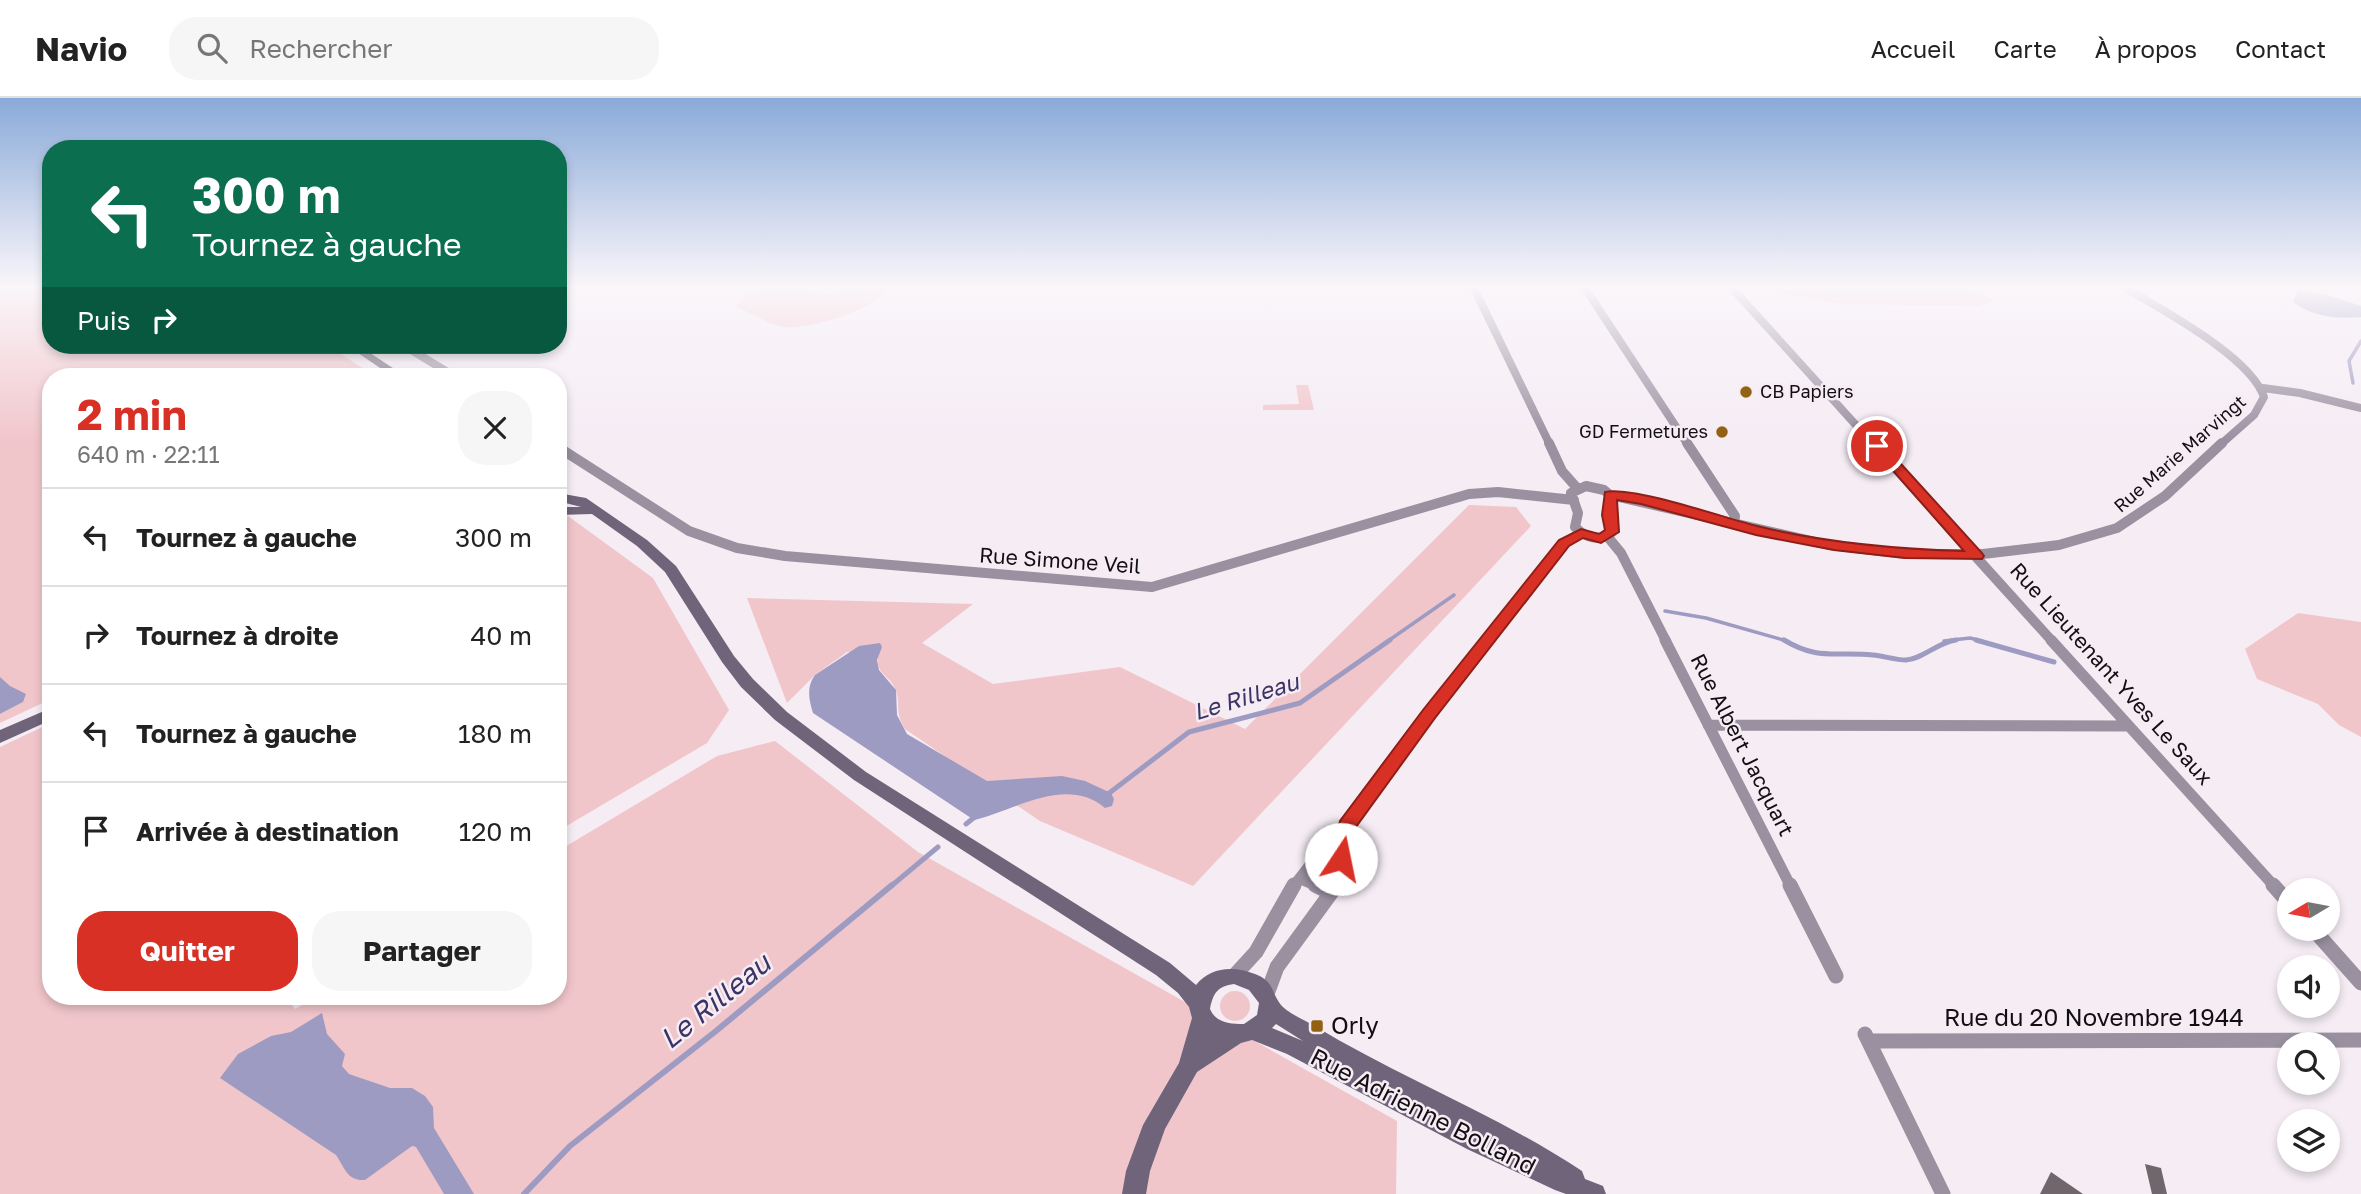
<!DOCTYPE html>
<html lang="fr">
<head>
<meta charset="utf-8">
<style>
  :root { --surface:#fff; --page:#f6f6f6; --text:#222; --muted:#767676; --line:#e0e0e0; --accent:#d93025 }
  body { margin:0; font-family:"Golos Text",sans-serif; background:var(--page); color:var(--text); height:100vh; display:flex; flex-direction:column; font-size:26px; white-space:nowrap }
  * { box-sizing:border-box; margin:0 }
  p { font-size:23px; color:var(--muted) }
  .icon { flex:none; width:38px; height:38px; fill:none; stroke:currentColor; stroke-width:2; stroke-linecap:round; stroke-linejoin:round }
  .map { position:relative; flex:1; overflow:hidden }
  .panel { position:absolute; left:42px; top:270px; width:525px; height:637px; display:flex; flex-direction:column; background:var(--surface); border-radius:28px; box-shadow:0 4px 10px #0003 }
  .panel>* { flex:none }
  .guide { position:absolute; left:42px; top:42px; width:525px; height:214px; border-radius:28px; box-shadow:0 4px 10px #0003; background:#0b6e4f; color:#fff; overflow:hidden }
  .needle { width:46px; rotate:260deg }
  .fabs { position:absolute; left:2277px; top:780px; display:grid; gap:14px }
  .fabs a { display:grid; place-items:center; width:63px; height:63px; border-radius:50%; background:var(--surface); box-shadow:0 4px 10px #0003; font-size:35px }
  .pin { position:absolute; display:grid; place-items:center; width:60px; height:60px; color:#fff; margin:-30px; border:4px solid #fff; border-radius:50%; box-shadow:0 2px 7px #0007 }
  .me { position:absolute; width:77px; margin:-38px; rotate:11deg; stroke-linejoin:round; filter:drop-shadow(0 0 5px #0008) }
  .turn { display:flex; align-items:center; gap:24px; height:147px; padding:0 35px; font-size:32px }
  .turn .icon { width:91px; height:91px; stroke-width:2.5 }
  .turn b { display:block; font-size:49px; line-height:60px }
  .then { display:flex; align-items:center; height:66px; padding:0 35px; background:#0003; gap:14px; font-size:26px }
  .round { display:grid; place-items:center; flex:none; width:74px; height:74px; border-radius:28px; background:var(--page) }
  .headline { display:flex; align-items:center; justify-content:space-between; height:119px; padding:0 35px }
  h1 { font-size:42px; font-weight:700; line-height:52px; color:var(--accent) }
  .button { display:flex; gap:14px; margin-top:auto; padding:14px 35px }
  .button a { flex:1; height:80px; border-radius:28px; background:var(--accent); color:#fff; font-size:28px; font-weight:700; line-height:80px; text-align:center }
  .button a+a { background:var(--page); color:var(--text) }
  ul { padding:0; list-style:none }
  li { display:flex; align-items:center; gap:21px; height:98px; padding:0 35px; border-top:2px solid var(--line) }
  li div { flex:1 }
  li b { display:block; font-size:26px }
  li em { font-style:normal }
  header { display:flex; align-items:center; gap:42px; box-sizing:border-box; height:98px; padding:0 35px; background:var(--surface); border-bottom:2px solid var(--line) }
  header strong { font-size:33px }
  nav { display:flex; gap:38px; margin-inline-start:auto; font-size:24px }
  .search { width:490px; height:63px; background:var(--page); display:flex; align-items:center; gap:18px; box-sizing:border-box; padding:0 24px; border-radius:28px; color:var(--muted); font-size:26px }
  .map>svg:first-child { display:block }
  .green { fill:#f1c6cb }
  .water { fill:#9e9bc2 }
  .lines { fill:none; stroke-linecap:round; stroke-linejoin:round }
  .stream-far2 { stroke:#9e9bc2; stroke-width:3.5 }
  .stream-far1 { stroke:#9e9bc2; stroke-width:5 }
  .stream { stroke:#9e9bc2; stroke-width:6 }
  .building { fill:#71666b }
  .minor-far3 { stroke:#9990a0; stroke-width:8 }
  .minor-far2 { stroke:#9990a0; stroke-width:10 }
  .minor-far1 { stroke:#9990a0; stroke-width:11 }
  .minor { stroke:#9990a0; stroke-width:15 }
  .secondary { fill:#6f647a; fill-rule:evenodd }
  .route { fill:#d93025; stroke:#8d1f18; stroke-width:2 }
  .poi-dot { fill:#936113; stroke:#f5ecf4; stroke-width:2.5 }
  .labels { text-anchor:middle; stroke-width:5; stroke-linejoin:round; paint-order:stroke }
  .far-poi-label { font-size:18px; fill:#120f12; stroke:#f5ecf4; text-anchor:start }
  .far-street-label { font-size:18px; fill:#120f12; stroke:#f5ecf4 }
  .street-label { font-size:21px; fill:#120f12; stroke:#f5ecf4 }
  .water-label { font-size:23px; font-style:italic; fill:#3c3467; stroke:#f5ecf4 }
  .near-street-label { font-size:24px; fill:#120f12; stroke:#f5ecf4 }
  .near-poi-label { font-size:24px; fill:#120f12; stroke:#f5ecf4; text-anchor:start }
  .near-water-label { font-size:28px; font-style:italic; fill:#3c3467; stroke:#f5ecf4 }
</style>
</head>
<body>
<header>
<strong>Navio</strong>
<div class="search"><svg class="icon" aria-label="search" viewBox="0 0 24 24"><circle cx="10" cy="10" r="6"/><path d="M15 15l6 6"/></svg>Rechercher</div>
<nav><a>Accueil</a><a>Carte</a><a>À propos</a><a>Contact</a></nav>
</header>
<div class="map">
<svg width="2361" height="1096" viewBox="0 0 2361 1096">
  <rect width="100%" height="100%" fill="#f5ecf4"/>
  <path class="green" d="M0 190H51V247H327L375 278H51V601L0 625V616L23 604 0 579Z
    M764 190H798L823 197 839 194 835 192 839 190H887C879 211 805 233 783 229 768 226 751 215 737 209L741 200Z
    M1804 190H1962L1995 202 1980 208 1841 206 1776 194Z
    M1296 287H1308L1314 312H1263V307L1299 306Z
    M1469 407 1516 409 1531 428 1193 788 1040 723 905 631C894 612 901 608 896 593 890 575 873 578 879 553L847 554 815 577 787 605 747 500 973 506 922 545 993 586 1120 569 1245 631Z
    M568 418 653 480 729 612 707 645 558 733V421Z
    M2298 515 2361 524V639L2339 627 2318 606 2257 581 2245 551Z
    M51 625V898H285L295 911 318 898H558V753L717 658 775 643 918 754 1397 1023 1396 1096H0V649Z
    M1220 908a15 15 0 1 1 30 0a15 15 0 1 1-30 0Z"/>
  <path class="water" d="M2298 192 2325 196 2361 208V219C2337 221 2313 219 2293 204Z
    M880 545 882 549 877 562 879 572 896 592 897 617 907 636 987 683 1062 678 1085 683 1111 695 1114 701 1112 708 1105 710C1066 677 1014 713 974 722L813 615C809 602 806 589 815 577L859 548Z
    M0 579 10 588 26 596 23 604 0 616Z
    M322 915 327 936 345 956 342 968 349 976 390 990H412L425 998 433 1009 434 1030 474 1096H444L416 1049 412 1048 365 1082C347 1083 345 1070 336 1057L220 980 238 956 271 938 291 934Z"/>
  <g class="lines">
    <path class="stream-far2" d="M2353 285 2349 263 2361 243
      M1665 513 1706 520 1787 543
      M1388 543 1454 497
      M1944 543 1970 540 1982 543"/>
    <path class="stream-far1" d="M1784 542C1819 563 1835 553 1873 557 1884 558 1895 562 1906 562 1923 561 1938 544 1956 542
      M1976 542 2054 564
      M1108 696 1189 634 1300 605 1390 542
      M966 726 976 718
      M890 789 938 749"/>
    <path class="stream" d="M524 1096 570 1048 716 933 892 787"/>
  </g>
  <path class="building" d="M2145 1066 2161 1070 2167 1096H2152Z
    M2051 1074 2083 1096H2040Z"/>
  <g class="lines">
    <path class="minor-far3" d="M1474 190 1550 347
      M1585 190 1688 347
      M1732 190 1874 347
      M2126 190C2163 213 2250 258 2264 299L2254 317 2220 347
      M403 247 454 278
      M2263 290 2300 295 2361 310"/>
    <path class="minor-far2" d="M1549 345 1562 373 1577 390
      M1687 345 1735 418 1734 426
      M1873 345 2052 543
      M558 349 689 433 737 450 785 458 1152 489 1469 396 1498 394 1574 402
      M1586 388 1604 392 1610 397 1612 434C1599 444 1586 440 1575 429L1578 415 1571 395Z
      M1610 397 1829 447 1906 456H1983L2059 447 2117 430 2165 398 2222 345
      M1607 438 1621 455 1666 543
      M1486 543 1564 445 1581 435"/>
    <path class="minor-far1" d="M1665 542 1791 789
      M2051 542 2275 789
      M1708 627 2129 628
      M1301 781 1319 789
      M1293 789 1321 753 1347 728 1488 542
      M1332 789 1347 728"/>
    <path class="minor" d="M1315 787 1331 795
      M1790 787 1836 878
      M2273 787 2289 805
      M2313 831 2361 885
      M1234 878 1256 854 1294 787
      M1267 896 1277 869 1331 795 1333 787
      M1865 936 1943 1096
      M1869 943 2361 942"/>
    <path class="secondary" d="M346 247H358L405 278H392Z
      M558 395 586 400 647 442 676 468 734 558 753 581 787 614 866 674 1170 865 1196 887C1211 868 1235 868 1255 876 1274 883 1271 894 1281 907 1288 915 1304 922 1313 927 1400 980 1496 1016 1582 1073L1585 1081 1603 1088 1606 1096H1566L1555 1092 1467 1051 1287 956 1252 942 1241 945 1197 974 1165 1031 1150 1073 1146 1096H1122L1126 1073 1143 1027 1179 965 1192 920 1189 909 1178 895 1156 877 854 682 775 622 741 589 722 564 665 474 637 448 592 416 558 417V409H581L558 403ZM1234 886 1249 892 1259 905 1257 917 1244 926C1230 926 1216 925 1210 911 1213 895 1218 888 1234 886ZM1276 926 1303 943 1272 930Z
      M51 610V622L0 645V632Z"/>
  </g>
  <linearGradient id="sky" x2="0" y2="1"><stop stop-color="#8aaad9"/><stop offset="0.55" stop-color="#faf6fa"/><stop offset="1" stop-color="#faf6fa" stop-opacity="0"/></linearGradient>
  <rect width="2361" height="343" fill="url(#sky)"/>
  <path class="route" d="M1877 344 1882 345 1982 455 1984 458 1982 461 1905 460 1834 452 1756 437 1641 406 1617 402 1619 434 1601 445 1583 440 1569 448 1435 620 1356 729 1348 766H1334L1331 761 1340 723 1423 612 1559 442 1581 431 1599 436 1605 432 1602 417 1605 394C1634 388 1724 420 1757 428 1825 445 1894 451 1964 453L1873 350 1871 348Z"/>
  <g class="poi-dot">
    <circle cx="1746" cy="294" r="7"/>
    <circle cx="1722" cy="334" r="7"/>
    <rect x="1310" y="921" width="14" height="14" rx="3.5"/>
  </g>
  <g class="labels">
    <g class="far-poi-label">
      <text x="1760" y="300">CB Papiers</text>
      <text x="1708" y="340" text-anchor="end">GD Fermetures</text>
    </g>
    <g class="far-street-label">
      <text transform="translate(2180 356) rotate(-41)" y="6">Rue Marie Marvingt</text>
    </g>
    <g class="street-label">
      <text transform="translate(1060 463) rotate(4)" y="7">Rue Simone Veil</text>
      <text transform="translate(2111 576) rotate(48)" y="7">Rue Lieutenant Yves Le Saux</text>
      <text transform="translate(1742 647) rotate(63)" y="7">Rue Albert Jacquart</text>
    </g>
    <g class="water-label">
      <text transform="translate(1246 599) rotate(-17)" y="8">Le Rilleau</text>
    </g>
    <g class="near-street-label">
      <text x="2094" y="928">Rue du 20 Novembre 1944</text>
      <text transform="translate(1423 1014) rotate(27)" y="8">Rue Adrienne Bolland</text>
    </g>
    <g class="near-poi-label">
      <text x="1331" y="936">Orly</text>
    </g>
    <g class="near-water-label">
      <text transform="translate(715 903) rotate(-39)" y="10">Le Rilleau</text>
    </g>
  </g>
</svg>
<div class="fabs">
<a><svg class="needle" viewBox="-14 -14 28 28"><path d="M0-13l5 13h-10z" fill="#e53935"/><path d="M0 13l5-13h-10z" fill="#767676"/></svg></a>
<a><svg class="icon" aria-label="sound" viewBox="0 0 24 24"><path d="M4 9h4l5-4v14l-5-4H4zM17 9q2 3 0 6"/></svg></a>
<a><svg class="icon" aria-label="search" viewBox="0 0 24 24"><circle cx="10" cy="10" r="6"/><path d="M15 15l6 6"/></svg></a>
<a><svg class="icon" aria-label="layers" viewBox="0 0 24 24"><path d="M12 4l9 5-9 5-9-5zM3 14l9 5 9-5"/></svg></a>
</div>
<div class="pin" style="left:1877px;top:348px;background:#d93025"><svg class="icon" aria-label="arrive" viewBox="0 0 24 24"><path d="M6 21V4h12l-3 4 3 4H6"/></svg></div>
<svg class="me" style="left:1341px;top:761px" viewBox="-20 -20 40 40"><circle r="19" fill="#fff"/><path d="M0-13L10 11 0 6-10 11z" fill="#d93025"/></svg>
<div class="guide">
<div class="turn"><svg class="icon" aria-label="left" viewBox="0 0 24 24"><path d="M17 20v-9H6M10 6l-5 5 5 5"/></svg><div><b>300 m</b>Tournez à gauche</div></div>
<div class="then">Puis<svg class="icon" aria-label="right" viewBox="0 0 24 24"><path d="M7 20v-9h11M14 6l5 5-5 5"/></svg></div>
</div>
<section class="panel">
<div class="headline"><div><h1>2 min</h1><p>640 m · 22:11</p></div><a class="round"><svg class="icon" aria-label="close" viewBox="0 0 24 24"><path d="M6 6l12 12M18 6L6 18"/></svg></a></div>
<ul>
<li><svg class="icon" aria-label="left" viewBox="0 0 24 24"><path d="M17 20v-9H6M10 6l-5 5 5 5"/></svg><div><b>Tournez à gauche</b></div><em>300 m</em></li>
<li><svg class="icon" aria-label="right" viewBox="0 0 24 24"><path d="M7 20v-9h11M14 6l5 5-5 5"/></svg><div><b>Tournez à droite</b></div><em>40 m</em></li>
<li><svg class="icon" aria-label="left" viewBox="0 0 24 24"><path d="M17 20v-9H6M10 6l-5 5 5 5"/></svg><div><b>Tournez à gauche</b></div><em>180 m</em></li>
<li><svg class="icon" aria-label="arrive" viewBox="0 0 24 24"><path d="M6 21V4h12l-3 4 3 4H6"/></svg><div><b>Arrivée à destination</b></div><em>120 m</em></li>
</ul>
<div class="button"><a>Quitter</a><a>Partager</a></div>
</section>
</div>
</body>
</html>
